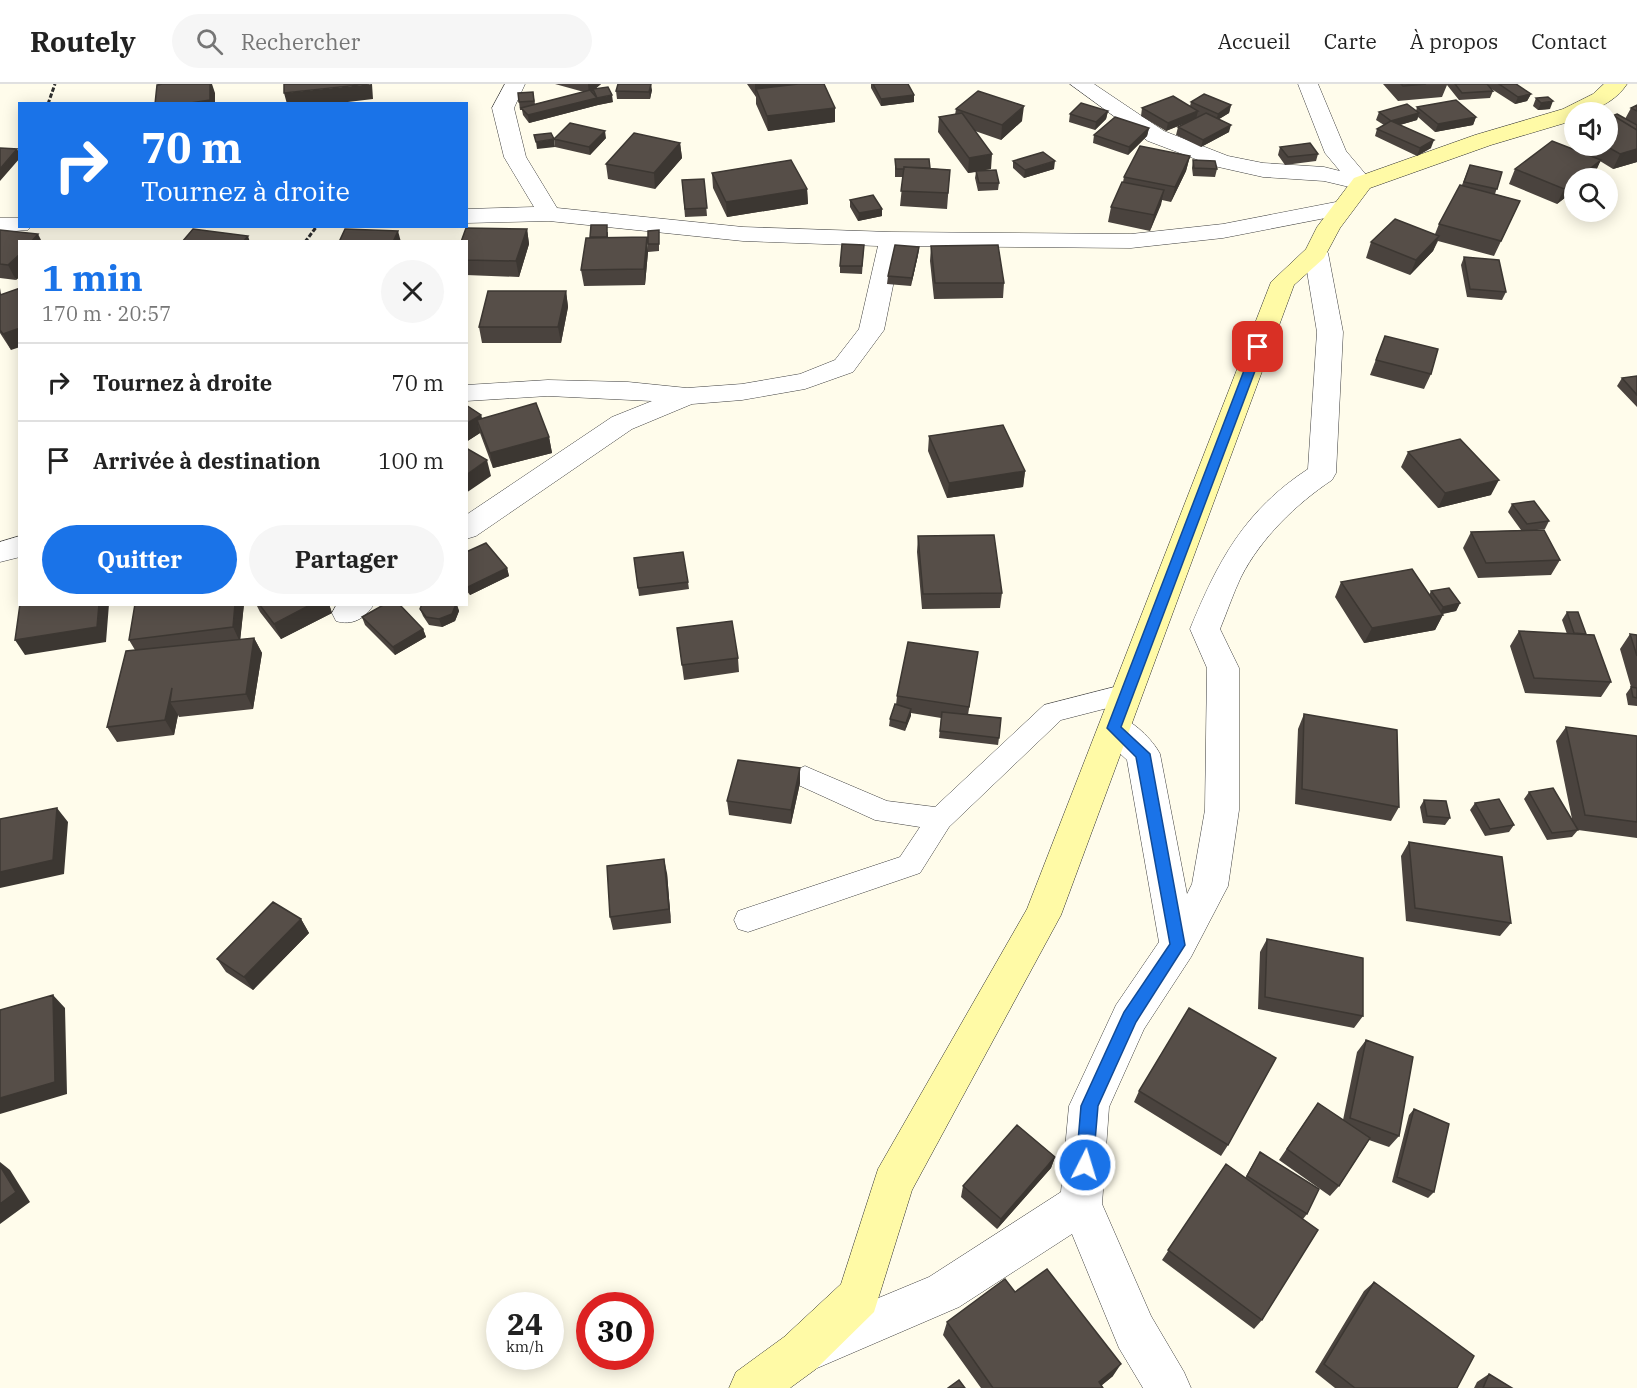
<!DOCTYPE html>
<html lang="fr">
<head>
<meta charset="utf-8">
<style>
  :root { --surface:#fff; --page:#f6f6f6; --text:#222; --muted:#767676; --line:#e0e0e0; --accent:#1a73e8 }
  body { margin:0; font-family:"IBM Plex Serif",serif; background:var(--page); color:var(--text); height:100vh; display:flex; flex-direction:column; font-size:22px; white-space:nowrap }
  * { box-sizing:border-box; margin:0 }
  p { font-size:20px; color:var(--muted) }
  .icon { flex:none; width:33px; height:33px; fill:none; stroke:currentColor; stroke-width:2; stroke-linecap:round; stroke-linejoin:round }
  .map { position:relative; flex:1; overflow:hidden }
  .drawer { position:absolute; left:18px; top:156px; width:450px; height:366px; display:flex; flex-direction:column; background:var(--surface); border-radius:0px; box-shadow:0 3px 15px #0003 }
  .drawer>* { flex:none }
  .guide { position:absolute; left:18px; top:18px; width:450px; height:126px; border-radius:0px; box-shadow:0 3px 15px #0003; background:#1a73e8; color:#fff; overflow:hidden }
  .tools { position:absolute; left:1564px; top:18px; display:grid; gap:12px }
  .tools a { display:grid; place-items:center; width:54px; height:54px; border-radius:50%; background:var(--surface); box-shadow:0 3px 15px #0003; font-size:30px }
  .speed { position:absolute; left:486px; top:1208px; display:flex; gap:12px; font-size:30px; font-weight:700; text-align:center }
  .speed>* { display:grid; place-content:center; width:78px; height:78px; border-radius:50%; background:var(--surface); box-shadow:0 3px 15px #0003; line-height:1 }
  .speed small { font-size:15px; font-weight:400 }
  .speed .limit { border:9px solid #d22; background:#fff; color:#111 }
  .pin { position:absolute; display:grid; place-items:center; width:51px; height:51px; color:#fff; margin:-26px; border-radius:12px; box-shadow:0 3px 9px #0006 }
  .me { position:absolute; width:66px; margin:-33px; rotate:5deg; stroke-linejoin:round; filter:drop-shadow(0 0 4px #0008) }
  .turn { display:flex; align-items:center; gap:21px; height:126px; padding:0 24px; font-size:27px }
  .turn .icon { width:78px; height:78px; stroke-width:2.5 }
  .turn b { display:block; font-size:42px; line-height:51px }
  .round { display:grid; place-items:center; flex:none; width:63px; height:63px; border-radius:32px; background:var(--page) }
  .headline { display:flex; align-items:center; justify-content:space-between; height:102px; padding:0 24px }
  h1 { font-size:36px; font-weight:700; line-height:45px; color:var(--accent) }
  .cta { display:flex; gap:12px; margin-top:auto; padding:12px 24px }
  .cta a { flex:1; height:69px; border-radius:36px; background:var(--accent); color:#fff; font-size:24px; font-weight:700; line-height:69px; text-align:center }
  .cta a+a { background:var(--page); color:var(--text) }
  ul { padding:0; list-style:none }
  li { display:flex; align-items:center; gap:18px; height:78px; padding:0 24px; border-top:2px solid var(--line) }
  li div { flex:1 }
  li b { display:block; font-size:22px }
  li em { font-style:normal }
  header { display:flex; align-items:center; gap:36px; box-sizing:border-box; height:84px; padding:0 30px; background:var(--surface); border-bottom:2px solid var(--line) }
  header strong { font-size:28px }
  nav { display:flex; gap:33px; margin-inline-start:auto; font-size:21px }
  .search { width:420px; height:54px; background:var(--page); display:flex; align-items:center; gap:15px; box-sizing:border-box; padding:0 21px; border-radius:33px; color:var(--muted); font-size:22px }
  .map>svg:first-child { display:block }
  .lines { fill:none; stroke-linecap:round; stroke-linejoin:round }
  .service-casing { stroke:#3f3f3f; stroke-width:1 }
  .minor-casing { stroke:#3f3f3f; stroke-width:1 }
  .secondary-casing { stroke:#2e2e2e; stroke-width:1 }
  .path { stroke:#2e2e2e; stroke-width:3; stroke-dasharray:4.5 2; stroke-linecap:butt }
  .service { fill:#fff; fill-rule:evenodd }
  .minor { fill:#fff; fill-rule:evenodd }
  .secondary { fill:#fffaa6; fill-rule:evenodd }
  .wall { fill:#4a433e }
  .shaded-wall { fill:#3c3732 }
  .building { fill:#564e48; stroke:#3c3732; stroke-width:1.5 }
  .route { fill:#1a73e8; stroke:#114b97; stroke-width:1.5 }
</style>
</head>
<body>
<header>
<strong>Routely</strong>
<div class="search"><svg class="icon" aria-label="search" viewBox="0 0 24 24"><circle cx="10" cy="10" r="6"/><path d="M15 15l6 6"/></svg>Rechercher</div>
<nav><a>Accueil</a><a>Carte</a><a>À propos</a><a>Contact</a></nav>
</header>
<div class="map">
<svg width="1637" height="1304" viewBox="0 0 1637 1304">
  <rect width="100%" height="100%" fill="#fffceb"/>
  <g class="lines">
    <defs>
      <path id="service" d="M1126 600 1135 603 1138 610 1135 617 1061 636 949 743 920 789 748 848 738 845 734 836 738 827 900 773 920 743 875 736 796 700 792 693 796 686 805 682 814 686 887 717 935 723 1044 621Z"/>
      <path id="minor" d="M505 0H525L514 24 526 73 557 124 743 143 891 148 1131 150 1223 140 1341 117 1349 119 1353 124 1349 129 1341 131 1223 154 1131 164 901 162 884 246 853 288 805 305 742 316 692 320 632 345 476 452 466 455V431L612 333 652 317 548 312 466 317V301L548 296 628 298 687 304 742 300 800 290 835 276 859 245 878 162 743 157 549 137 466 139V125L534 123 504 73 492 24Z
        M1070 0H1094L1164 47 1228 72 1263 79 1324 83 1340 87 1325 69 1298 0H1318L1346 67 1373 99 1370 104 1362 106 1324 97 1263 93 1214 82 1148 57Z
        M0 134H20V142H31L28 146 0 148Z
        M1316 162 1324 164 1328 169 1343 248 1336 389 1332 396C1296 420 1261 454 1241 493 1233 510 1227 528 1220 545L1239 584V726L1228 802 1191 873 1144 945 1109 1023 1102 1120 1151 1232 1184 1288 1191 1304H1143L1119 1264 1072 1150 959 1223 815 1285 799 1279 793 1263 799 1247 929 1193 1061 1108 1069 1022 1116 921 1159 858 1127 676 1102 653 1098 644 1102 635C1107 633 1112 631 1116 632 1132 635 1153 656 1160 670L1187 810 1192 800 1205 726 1207 584 1190 545C1218 477 1244 427 1308 385L1317 248 1304 169 1308 164Z
        M20 452V473L0 478V458Z
        M337 520H374C365 535 352 542 336 537L332 529Z"/>
      <path id="secondary" d="M1604 0H1627C1616 17 1595 28 1575 28V36L1491 61 1370 104 1340 144 1324 174 1294 201 1061 831 912 1106 874 1228 816 1285 790 1304H729L736 1288 784 1253 841 1200 878 1085 1027 825 1271 198 1306 165 1317 143 1354 94 1475 51 1563 25 1593 10Z"/>
    </defs>
    <use href="#service" class="service-casing"/>
    <use href="#minor" class="minor-casing"/>
    <use href="#secondary" class="secondary-casing"/>
    <path class="path" d="M48 20 55 0
      M305 158 317 142"/>
    <use href="#service" class="service"/>
    <use href="#minor" class="minor"/>
    <use href="#secondary" class="secondary"/>
  </g>
  <path class="wall" d="M555 0H601L595 5 613 18 598 21 529 39 523 31 522 26H520L519 18 533 8 535 20 584 8Z
    M747 0H824L835 24V38L768 47 756 20V13Z
    M871 0H908L914 11V18L881 22 871 4Z
    M1383 0H1516L1531 10 1527 17 1515 20 1490 4 1493 7 1490 14 1459 16 1447 1 1442 13 1398 17Z
    M652 6 650 15H617L616 7Z
    M1536 14 1550 25 1538 26 1533 22Z
    M1191 18 1231 21 1229 29 1219 35 1229 48 1201 63 1176 51 1178 43 1187 38 1166 47 1141 32 1142 24 1190 22Z
    M1637 21V78L1613 85 1600 77 1594 91 1557 120 1509 100 1515 85 1595 74 1575 62H1608L1625 35 1631 24Z
    M1417 23 1476 33 1473 41 1435 48 1418 33 1417 36 1400 41 1431 64 1417 72 1375 52 1377 45 1384 41 1376 36 1379 28 1416 27Z
    M956 25 1022 37 1001 56 975 47 991 85 984 86 999 99 998 106 978 107 975 94 976 88 968 89 938 48 939 33 955 31Z
    M1108 27 1106 35 1095 46 1069 38 1070 30Z
    M1149 44 1147 52 1128 71 1093 59 1094 51Z
    M1575 46V62L1570 58Z
    M606 54 590 71 555 63 554 55Z
    M680 59 682 74 655 105 608 95 606 80Z
    M1280 63 1318 70 1316 77 1285 81 1278 71Z
    M1190 72 1186 87 1171 118 1162 116 1150 147 1108 138 1111 123 1123 98 1124 93Z
    M895 75 930 84 950 86 947 125 900 122 903 93H895Z
    M1193 76 1217 85 1215 93 1193 92 1192 84Z
    M1013 77 1054 85 1024 94 1013 84Z
    M1470 81 1502 88 1495 110 1520 117 1494 172 1438 157 1433 167 1410 191 1366 174 1371 158 1435 150 1439 140 1462 101Z
    M712 89 807 105 808 120 727 133 713 104Z
    M704 95 707 132 685 133 682 96Z
    M850 116 882 132 858 137 850 123Z
    M527 145 529 160 519 193 466 191V158Z
    M0 146 16 196 0 194Z
    M659 146V167L648 168V160Z
    M608 148V153H647L648 168 645 201 584 202 581 186 590 153Z
    M864 161 862 190 840 189V182Z
    M931 162 1004 199 1003 214 934 215 930 177Z
    M919 163 918 171 911 202 887 200 888 192Z
    M1464 173 1506 208 1502 216 1467 213 1461 181Z
    M0 204 11 266 0 249Z
    M566 207 568 223 561 259H482L479 243Z
    M1385 252 1431 290 1424 305 1370 291Z
    M1637 292V323L1617 302 1622 294Z
    M466 321 481 331 482 335 549 353 552 369 493 384 480 349 466 358Z
    M929 352 1025 387 1023 403 947 414 928 367Z
    M1408 368 1491 411 1438 424 1401 383Z
    M1512 420 1549 437 1545 445 1537 446 1560 476 1551 491 1478 494 1463 464 1471 448 1521 446 1508 428Z
    M918 452 1002 509 1000 524 922 525 917 468Z
    M466 468 507 484 509 492 470 511 466 506Z
    M634 474 688 498 689 505 639 512Z
    M1341 498 1429 511 1431 507 1460 519 1456 527 1443 530 1435 546 1364 559 1335 513Z
    M135 520H244L240 556 254 554 262 569 253 625 179 633 178 631 174 651 117 658 107 643 135 566 129 556Z
    M256 520H329L332 529 281 555 260 528Z
    M422 520H457L459 527 455 537 442 543 429 541 423 532 420 525Z
    M1567 528 1586 550V551L1611 598 1601 613 1525 609 1510 562 1519 547 1567 550 1562 536Z
    M362 533 423 545 426 553 395 571 365 541Z
    M677 544 738 574 739 588 684 596Z
    M1630 550 1637 551V622L1628 621 1626 610 1631 603 1620 565Z
    M978 568 968 631 999 654 998 661 939 654 941 634 911 629 905 647 889 642 890 635 896 621 897 612Z
    M1304 630 1399 723 1391 737 1295 720 1298 645Z
    M1566 643 1637 652V754L1578 746 1572 753 1547 756 1524 715 1529 708 1572 735 1556 657Z
    M800 684V699L791 740 729 731 727 717Z
    M1424 716 1450 734 1445 741 1423 739 1420 723Z
    M1475 719 1514 741 1509 748 1485 752 1470 726Z
    M1409 758 1511 839 1500 852 1406 837 1401 772Z
    M667 789 671 839 613 846 610 833Z
    M301 835 309 849 253 906 226 888 217 875Z
    M1267 855 1363 932 1354 944 1258 925 1260 868Z
    M1366 956 1399 1052 1389 1063 1369 1056 1339 1102 1330 1112 1279 1076 1318 1019 1343 1036 1357 968Z
    M1139 1007 1228 1061 1221 1072 1134 1018Z
    M1414 1025 1434 1108 1428 1114 1392 1098 1409 1031Z
    M1260 1068 1307 1130 1303 1135 1262 1236 1254 1245 1162 1176 1226 1080 1245 1094Z
    M1055 1073 1051 1084 997 1145 961 1113 963 1102Z
    M1374 1198 1457 1304H1335L1315 1288 1364 1207Z
    M1015 1208 1113 1292 1101 1302 1103 1304H981L943 1251 947 1238Z
    M1489 1290 1512 1304H1474L1477 1298Z"/>
  <path class="shaded-wall" d="M210 0H212L215 9V20H184Z
    M372 0 373 15 331 20H287L284 9Z
    M588 0H601L589 10Z
    M651 0 652 6 650 15 649 8Z
    M755 0H797L756 5 755 13Z
    M1531 10 1527 17 1515 20 1518 13Z
    M612 11 613 18 598 21 529 39 528 31 597 14Z
    M914 11V18L881 22V15Z
    M1553 17 1550 25 1538 26 1541 19Z
    M1231 21 1229 29 1216 37 1218 30Z
    M1024 22 1022 37 1001 56 1002 41Z
    M835 24V38L768 47 767 32Z
    M1108 27 1106 35 1095 46 1096 38Z
    M1198 27 1196 35 1166 47 1168 39Z
    M1419 29 1417 36 1389 44 1391 37Z
    M1476 33 1473 41 1435 48 1438 40Z
    M1231 41 1229 48 1201 63 1203 56Z
    M1149 44 1147 52 1128 71 1129 63Z
    M605 47 606 54 590 71 589 63Z
    M554 55 555 63 537 65 536 58Z
    M1434 56 1431 64 1417 72 1420 64Z
    M680 59 682 74 655 105 654 89Z
    M17 65 20 70V74L0 97V85Z
    M1637 65V78L1613 85 1620 70Z
    M992 70 991 85 968 89 969 74Z
    M1190 72 1186 87 1171 118 1175 103Z
    M1601 76 1594 91 1590 94H1578Z
    M1055 77 1054 85 1024 94 1025 86Z
    M1575 96V106L1557 120 1564 105Z
    M807 105 808 120 727 133 726 118Z
    M1164 106 1161 121 1150 147 1154 131Z
    M882 125V132L858 137 859 129Z
    M527 145 529 160 519 193 516 177Z
    M398 147 401 158H393Z
    M38 150 42 158H31Z
    M248 152 250 158H243Z
    M1439 152 1433 167 1410 191 1416 176Z
    M647 153 648 168 645 201 644 185Z
    M919 163 918 171 911 202 912 194Z
    M20 170V193L16 196 8 181Z
    M566 207 568 223 561 259 558 243Z
    M20 244V263L11 266 3 250Z
    M481 331 485 346 477 336 480 349 466 358V340Z
    M549 353 552 369 493 384 490 369Z
    M487 376 491 392 466 409V391Z
    M1025 387 1023 403 947 414 949 399Z
    M1499 396 1491 411 1438 424 1445 409Z
    M507 484 509 492 470 511 468 503Z
    M1460 519 1456 527 1439 530 1443 523Z
    M99 520H109L106 558 25 571 15 556Z
    M235 520H244L240 558 233 543Z
    M312 520H329L332 529 281 555 274 540Z
    M456 520 459 527 455 537 442 543 439 535Z
    M1443 531 1435 546 1364 559 1372 544Z
    M423 545 426 553 395 571 393 563Z
    M254 554 262 569 253 625 246 610Z
    M172 604 170 618 178 631 174 651 165 636Z
    M911 625V632L905 647 906 639Z
    M800 684V699L791 740V726Z
    M57 724 68 738 64 790 0 804V788Z
    M664 775 667 789 671 839 669 825Z
    M301 835 309 849 253 906 244 893Z
    M53 911 65 924 67 1010 0 1030V1014Z
    M1055 1073 1051 1084 997 1145 1001 1135Z
    M0 1078 10 1086 30 1118 0 1140Z
    M1121 1280 1113 1292 1098 1304 1099 1298Z"/>
  <path class="building" d="M163 0H210V16L184 20H155L157 1Z
    M284 0H369L284 9Z
    M618 0H651L649 8 616 7Z
    M798 0H824L835 24 767 32 756 5Z
    M873 0H908L914 11 881 15Z
    M1401 0H1426L1403 2Z
    M1455 0H1487L1493 7 1462 9Z
    M1499 0H1516L1531 10 1518 13Z
    M608 3 612 11 597 14 593 5Z
    M590 6 597 14 528 31 521 24Z
    M978 7 1024 22 1002 41 956 25Z
    M533 8 534 17 519 18 518 9Z
    M1204 10 1231 21 1218 30 1191 18Z
    M1173 12 1198 27 1168 39 1142 24Z
    M1548 13 1553 17 1541 19 1536 14Z
    M1456 16 1476 33 1438 40 1417 23Z
    M1081 19 1108 27 1096 38 1070 30Z
    M1407 20 1419 29 1391 37 1434 56 1420 64 1377 45 1391 37 1379 28Z
    M1637 21V27L1631 24Z
    M962 29 992 70 969 74 939 33Z
    M1206 29 1231 41 1203 56 1178 43Z
    M1617 30 1637 41V46L1614 32H1612Z
    M1614 32 1637 46V65L1620 70 1606 62H1608V34Z
    M1115 33 1149 44 1129 63 1094 51Z
    M570 39 605 47 589 63 554 55Z
    M551 49 554 55 536 58 534 51Z
    M634 49 680 59 654 89 606 80Z
    M1552 57 1601 76 1578 94H1575V96L1564 105 1515 85Z
    M1310 59 1318 70 1288 73 1280 63Z
    M1140 62 1190 72 1175 103 1124 93Z
    M0 64 17 65 0 85Z
    M1043 68 1055 77 1025 86 1013 77Z
    M895 75H929L930 84 904 83V85H896Z
    M791 76 807 105 726 118 712 89Z
    M1193 76 1215 77 1217 85 1194 84Z
    M1470 81 1502 88 1497 105 1464 98Z
    M904 83 950 86 948 109 901 107Z
    M996 86 999 99H979L976 87Z
    M704 95 707 124 685 125 682 96Z
    M1122 98 1164 106 1154 131 1111 123Z
    M1460 101 1520 117 1501 157 1439 140Z
    M873 111 882 125 859 129 850 116Z
    M1395 135 1439 152 1416 176 1371 158Z
    M591 141H607V153H590Z
    M466 144 527 145 516 177 466 176V158H461Z
    M193 145 248 152 243 158H182Z
    M345 145 398 147 393 158H339Z
    M0 146 38 150 31 158H20V170L8 181 0 180Z
    M659 146V160H648V147Z
    M647 153 644 185 581 186 586 154Z
    M842 160 864 161 862 182H840Z
    M895 161 919 163 912 194 888 192Z
    M998 161 1004 199H935L931 162Z
    M1464 173 1499 176 1506 208 1470 205Z
    M20 204V244L3 250 0 246V211Z
    M488 207H566L558 243H479Z
    M1385 252 1438 265 1431 290 1376 276Z
    M1637 292V311L1622 294Z
    M536 319 549 353 490 369 477 336Z
    M466 321 481 331 466 340Z
    M1003 341 1025 387 949 399 929 352Z
    M1460 355 1499 396 1445 409 1408 368Z
    M466 364 487 376 466 391Z
    M1534 417 1549 437 1527 440 1512 420Z
    M1544 446 1560 476 1486 479 1471 448Z
    M994 451 1002 509 923 510 918 452Z
    M486 459 507 484 468 503 466 501V468Z
    M683 468 688 498 638 504 634 474Z
    M1412 485 1443 531 1372 544 1341 498Z
    M1449 504 1460 519 1443 523 1431 507Z
    M20 520H99L97 543 15 556Z
    M135 520H235L233 543 129 556Z
    M259 520H312L274 540Z
    M385 520H399L423 545 393 563 362 533Z
    M422 520H456L452 530 439 535 426 533 420 525Z
    M1567 528H1578L1586 550 1574 549Z
    M732 537 738 574 682 581 677 544Z
    M1519 547 1594 551 1611 598 1534 594Z
    M1630 550 1637 551V572Z
    M254 554 246 610 170 618 172 604 165 636 107 643 126 567Z
    M908 558 978 568 969 623 897 612Z
    M1631 603 1637 604V614L1633 613Z
    M895 620 911 625 906 639 890 635Z
    M942 628 1001 634 999 654 940 647Z
    M1304 630 1397 646 1399 723 1302 705Z
    M1566 643 1637 652V738L1585 731Z
    M738 676 800 684 791 726 727 717Z
    M1553 704 1578 746 1552 749 1529 708Z
    M1499 715 1514 741 1490 745 1475 719Z
    M1424 716 1446 717 1450 734 1427 732Z
    M57 724 53 776 0 788V735Z
    M1409 758 1502 773 1511 839 1415 824Z
    M664 775 669 825 610 833 607 782Z
    M273 818 301 835 244 893 217 875Z
    M1267 855 1363 874V932L1265 913Z
    M53 911 55 998 0 1014V926Z
    M1189 924 1276 974 1228 1061 1139 1007Z
    M1366 956 1413 973 1399 1052 1350 1034Z
    M1318 1019 1370 1054 1339 1102 1287 1065Z
    M1414 1025 1449 1040 1434 1108 1397 1093Z
    M1017 1041 1055 1073 1001 1135 963 1102Z
    M1260 1068 1319 1105 1307 1130 1247 1092Z
    M1226 1080 1318 1146 1262 1236 1168 1166Z
    M0 1082 16 1108 0 1120Z
    M1047 1185 1121 1280 1099 1298 1103 1304H993L947 1238 1005 1195 1015 1208Z
    M1374 1198 1474 1272 1457 1304H1355L1324 1280Z
    M1489 1290 1512 1304H1483Z
    M959 1296 965 1304H948Z"/>
  <path class="route" d="M1258 260 1264 263 1121 643 1150 670 1185 861 1136 938 1098 1022 1093 1081 1091 1087 1085 1089 1079 1087 1076 1081 1081 1022 1124 928 1170 860 1136 673 1107 644 1253 263Z"/>
</svg>
<div class="tools">
<a><svg class="icon" aria-label="sound" viewBox="0 0 24 24"><path d="M4 9h4l5-4v14l-5-4H4zM17 9q2 3 0 6"/></svg></a>
<a><svg class="icon" aria-label="search" viewBox="0 0 24 24"><circle cx="10" cy="10" r="6"/><path d="M15 15l6 6"/></svg></a>
</div>
<div class="speed"><div>24<small>km/h</small></div><div class="limit">30</div></div>
<div class="pin" style="left:1258px;top:263px;background:#d93025"><svg class="icon" aria-label="arrive" viewBox="0 0 24 24"><path d="M6 21V4h12l-3 4 3 4H6"/></svg></div>
<svg class="me" style="left:1085px;top:1081px" viewBox="-20 -20 40 40"><circle r="17" fill="#1a73e8" stroke="#fff" stroke-width="3"/><path d="M0-11L8 9 0 5-8 9z" fill="#fff"/></svg>
<div class="guide">
<div class="turn"><svg class="icon" aria-label="right" viewBox="0 0 24 24"><path d="M7 20v-9h11M14 6l5 5-5 5"/></svg><div><b>70 m</b>Tournez à droite</div></div>
</div>
<section class="drawer">
<div class="headline"><div><h1>1 min</h1><p>170 m · 20:57</p></div><a class="round"><svg class="icon" aria-label="close" viewBox="0 0 24 24"><path d="M6 6l12 12M18 6L6 18"/></svg></a></div>
<ul>
<li><svg class="icon" aria-label="right" viewBox="0 0 24 24"><path d="M7 20v-9h11M14 6l5 5-5 5"/></svg><div><b>Tournez à droite</b></div><em>70 m</em></li>
<li><svg class="icon" aria-label="arrive" viewBox="0 0 24 24"><path d="M6 21V4h12l-3 4 3 4H6"/></svg><div><b>Arrivée à destination</b></div><em>100 m</em></li>
</ul>
<div class="cta"><a>Quitter</a><a>Partager</a></div>
</section>
</div>
</body>
</html>
